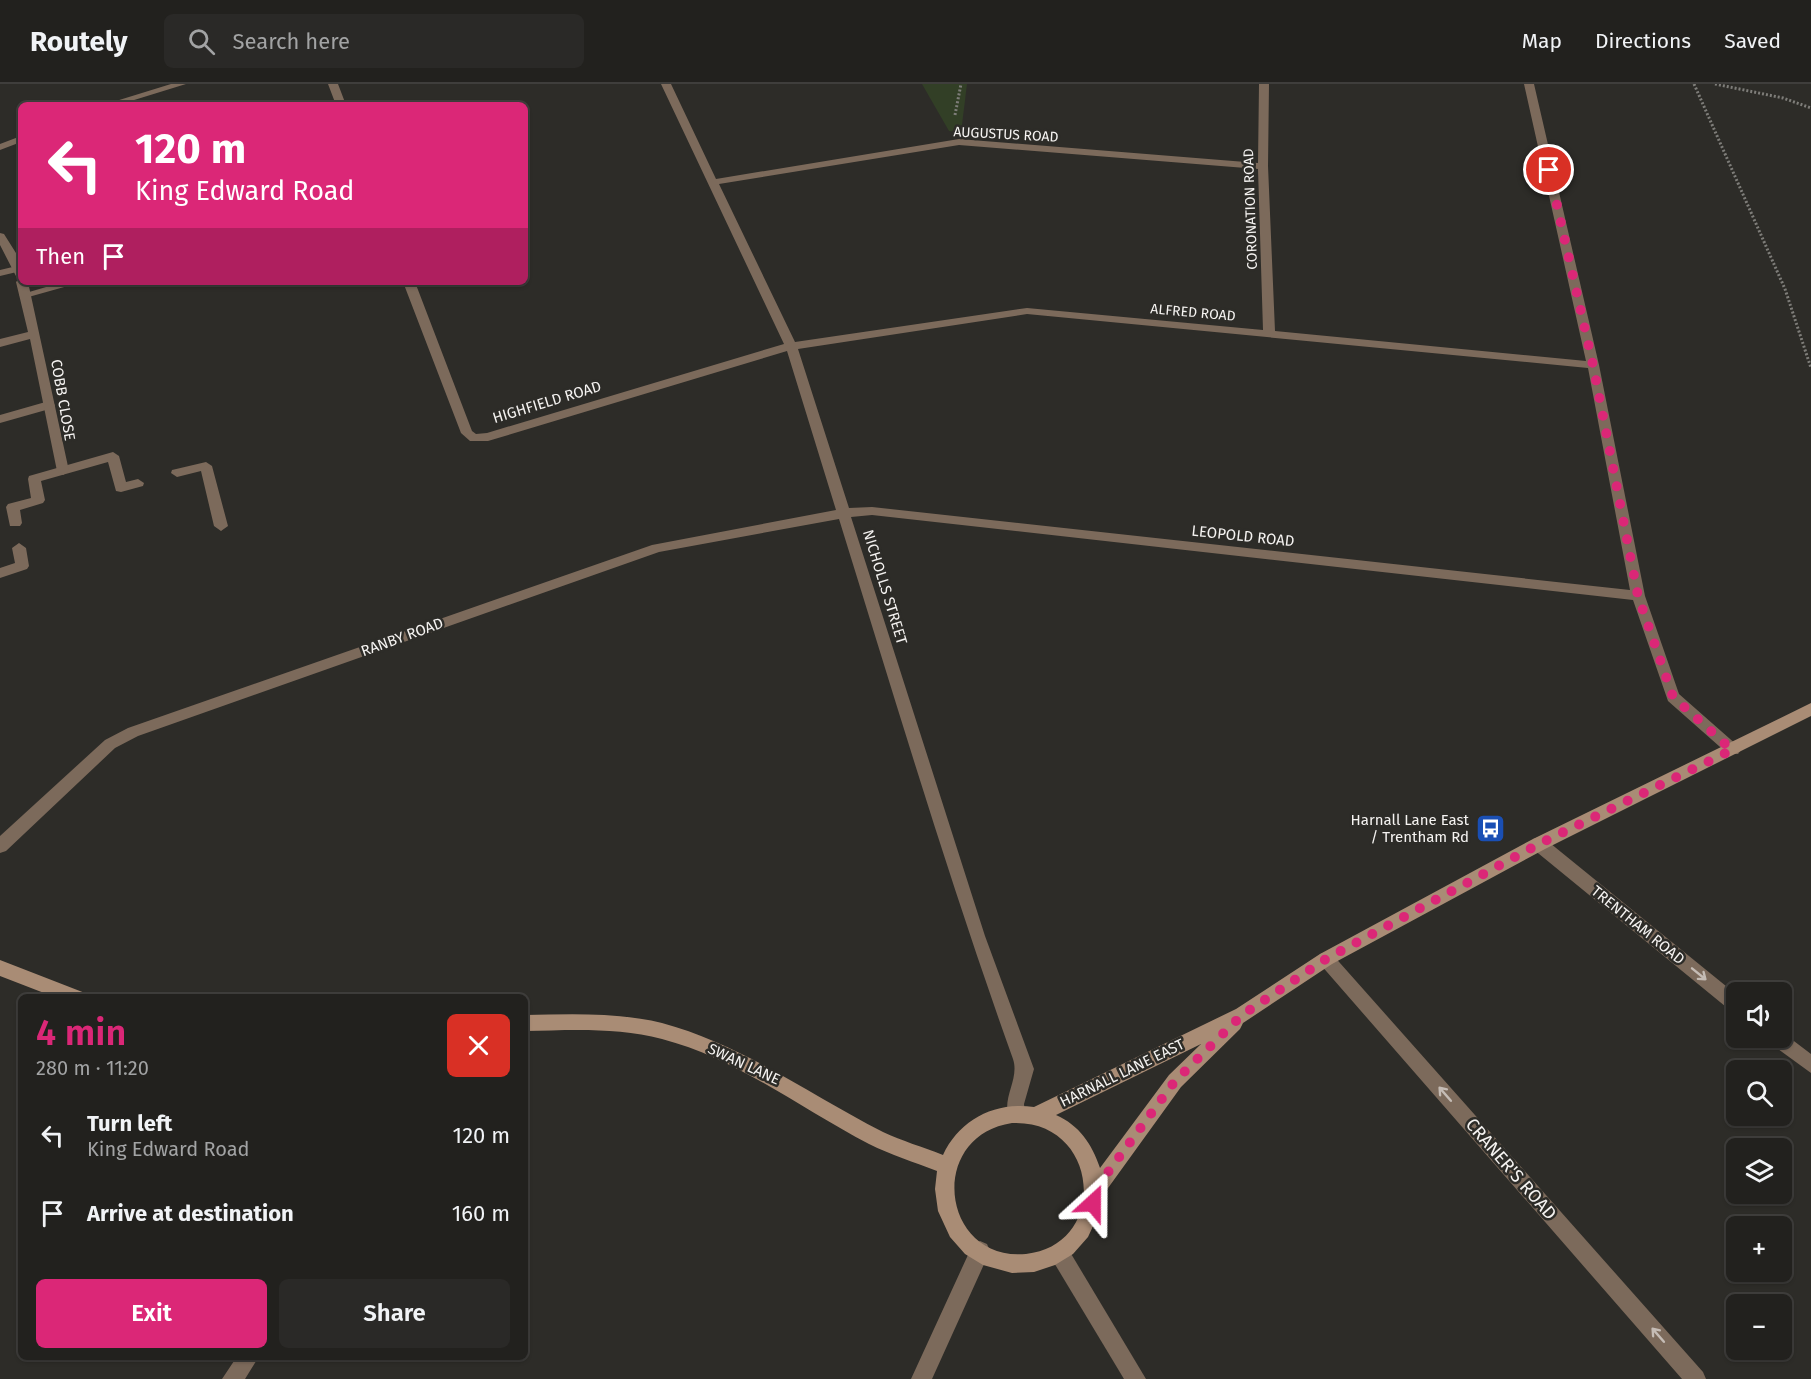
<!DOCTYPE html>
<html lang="en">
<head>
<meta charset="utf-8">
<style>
  :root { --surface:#22211e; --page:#2a2927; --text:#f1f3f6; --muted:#a2a3a4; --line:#3f3e3c; --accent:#db2777 }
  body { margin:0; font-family:"Fira Sans",sans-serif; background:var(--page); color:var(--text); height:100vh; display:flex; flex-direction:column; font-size:22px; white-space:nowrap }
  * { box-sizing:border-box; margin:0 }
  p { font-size:20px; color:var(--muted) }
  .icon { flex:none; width:33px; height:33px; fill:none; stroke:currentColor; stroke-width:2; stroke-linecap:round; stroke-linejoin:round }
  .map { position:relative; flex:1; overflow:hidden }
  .drawer { position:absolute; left:18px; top:910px; width:510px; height:366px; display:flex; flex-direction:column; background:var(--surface); border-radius:9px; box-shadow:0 2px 4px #0004,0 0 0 2px var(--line) }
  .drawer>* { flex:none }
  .hud { position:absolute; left:18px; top:18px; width:510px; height:183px; border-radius:9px; box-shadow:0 2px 4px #0004,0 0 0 2px var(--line); background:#db2777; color:#fff; overflow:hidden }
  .buttons { position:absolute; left:1726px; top:898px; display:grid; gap:12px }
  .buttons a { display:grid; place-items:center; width:66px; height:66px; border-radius:9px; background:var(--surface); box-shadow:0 2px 4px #0004,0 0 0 2px var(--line); font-size:30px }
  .pin { position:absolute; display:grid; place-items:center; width:51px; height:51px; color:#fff; margin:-26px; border:3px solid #fff; border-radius:50%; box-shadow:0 2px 6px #0007 }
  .me { position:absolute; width:66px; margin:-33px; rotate:24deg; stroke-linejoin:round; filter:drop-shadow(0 0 4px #0008) }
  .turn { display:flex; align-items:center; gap:21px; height:126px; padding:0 18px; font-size:27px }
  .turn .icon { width:78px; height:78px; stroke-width:2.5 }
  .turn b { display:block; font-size:42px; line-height:51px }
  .then { display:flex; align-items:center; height:57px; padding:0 18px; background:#0003; gap:12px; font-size:22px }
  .round { display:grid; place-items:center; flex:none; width:63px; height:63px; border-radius:9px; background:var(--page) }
  .headline { display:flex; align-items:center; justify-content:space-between; height:102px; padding:0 18px }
  h1 { font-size:36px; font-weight:600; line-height:45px; color:var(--accent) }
  .action { display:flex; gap:12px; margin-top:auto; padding:12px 18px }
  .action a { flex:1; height:69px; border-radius:9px; background:var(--accent); color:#fff; font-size:24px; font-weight:600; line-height:69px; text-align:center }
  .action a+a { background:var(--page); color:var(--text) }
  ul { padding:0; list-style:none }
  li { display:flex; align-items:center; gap:18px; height:78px; padding:0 18px }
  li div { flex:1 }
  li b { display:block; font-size:22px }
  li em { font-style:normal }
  header { display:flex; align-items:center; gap:36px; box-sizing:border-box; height:84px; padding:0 30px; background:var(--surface); border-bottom:2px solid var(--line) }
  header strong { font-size:28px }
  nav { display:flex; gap:33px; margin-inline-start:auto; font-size:21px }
  .search { width:420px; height:54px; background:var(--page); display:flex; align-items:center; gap:15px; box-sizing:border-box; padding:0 21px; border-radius:9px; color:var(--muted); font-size:22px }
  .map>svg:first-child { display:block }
  .green { fill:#323f26 }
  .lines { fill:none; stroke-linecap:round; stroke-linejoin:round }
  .path { stroke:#7e7d79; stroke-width:3; stroke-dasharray:2 2; stroke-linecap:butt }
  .service { fill:#7c6a5b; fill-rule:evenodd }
  .minor { fill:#7c6a5b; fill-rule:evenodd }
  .tertiary { fill:#7c6a5b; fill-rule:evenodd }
  .secondary { fill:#a98c75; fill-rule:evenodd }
  .oneway { stroke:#c5bcb5 }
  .route { stroke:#db2777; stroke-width:10; stroke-dasharray:0 18 }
  .labels { text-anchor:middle; stroke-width:5; stroke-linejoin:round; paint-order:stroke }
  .far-street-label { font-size:14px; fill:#f5f3f1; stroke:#2d2c28 }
  .street-label { font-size:15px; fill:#f5f3f1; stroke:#2d2c28 }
  .poi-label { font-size:15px; fill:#f5f3f1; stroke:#2d2c28; text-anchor:end }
  .near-street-label { font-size:18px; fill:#f5f3f1; stroke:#2d2c28 }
</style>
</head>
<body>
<header>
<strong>Routely</strong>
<div class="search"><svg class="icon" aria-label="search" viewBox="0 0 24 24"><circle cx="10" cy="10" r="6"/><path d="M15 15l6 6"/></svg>Search here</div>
<nav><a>Map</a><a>Directions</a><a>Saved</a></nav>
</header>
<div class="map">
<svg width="1811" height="1295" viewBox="0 0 1811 1295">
  <rect width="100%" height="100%" fill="#2d2c28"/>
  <path class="green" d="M922 0H967L961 49 949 47Z"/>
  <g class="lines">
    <path class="path" d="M1694 0 1785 205 1811 284
      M1715 0 1783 14 1811 24
      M955 31 961 0"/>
    <path class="service" d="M21 181V187L0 192V186Z
      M63 198H82L25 214 19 211Z
      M49 317 55 321 53 324 0 339V331Z
      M113 368 119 372 126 398 138 395 144 399 143 402 121 408 116 407 108 378 41 397 45 416 43 419 20 426 22 439 20 442H10L6 423 8 420 31 414 28 395 29 392Z
      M206 378 212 382 228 442 221 447 214 442 201 387 177 393 171 389 172 386Z
      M19 459 26 464 29 482 27 485 0 494V484L15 479 12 464Z"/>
    <path class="minor" d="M171 0H186L118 21H103Z
      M328 0H338L346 21H336Z
      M661 0H671L716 95 959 55 1258 79 1259 0H1269L1268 82 1275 247 1586 277 1524 0H1534L1599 281 1645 512 1679 610 1738 662 1741 666 1738 670H1728L1668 617 1633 516 872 431 851 433 985 852 1034 985 1024 1020 1025 1030 1022 1036 1016 1039 1010 1036C1000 1015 1020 996 1013 975 949 797 895 615 839 435L659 468 138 652 115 664 6 767 0 769V752L105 656 128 644 652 461 836 426 787 267 488 357H470L461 349 403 198H415L472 347 476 350 487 349 784 260ZM959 61 1258 85 1263 246 1027 224 795 258 719 100ZM1027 230 1588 284 1630 506 872 423 849 424 798 265Z
      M21 52V58L0 66V60Z
      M0 149 4 150 21 177V198H28L69 387 63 391 57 387 30 255 0 263V255L28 248 16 198 18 196 0 161Z
      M1539 753 1545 755 1737 911V929L1731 927 1533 765 1531 760 1533 755Z
      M1326 868 1332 870 1703 1288 1706 1295H1682L1320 880 1318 875 1320 870Z
      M1782 948 1811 970V989L1771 960 1768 954H1782Z
      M980 1157 987 1160 990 1167 932 1295H911L973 1160Z
      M236 1274H258L245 1295H222Z"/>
    <path class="tertiary" d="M1060 1160 1067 1163 1146 1295H1124L1053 1177 1050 1170 1053 1163Z"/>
    <path class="secondary" d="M1811 619V632L1545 765 1332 880 1243 939 1240 945 1181 1003 1103 1111 1100 1127 1088 1153 1073 1170 1055 1181 1034 1188 1012 1189 983 1181 965 1170 950 1153 938 1127 935 1105 937 1087C914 1078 891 1071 869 1060 800 1024 738 975 662 955 617 943 570 946 525 947V931C570 930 617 928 662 939 743 961 809 1010 883 1048 902 1057 923 1063 943 1071 959 1036 995 1017 1034 1023L1236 925 1320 870 1533 755ZM1201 960 1169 991 1100 1084C1092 1060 1079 1041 1056 1031ZM1012 1039C1100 1035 1110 1161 1026 1170 941 1178 926 1052 1012 1039Z
      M0 876 85 909 87 914H57L0 892Z"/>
  </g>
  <defs><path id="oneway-shaft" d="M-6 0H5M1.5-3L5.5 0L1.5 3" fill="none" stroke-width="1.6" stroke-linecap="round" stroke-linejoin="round" transform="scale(1.5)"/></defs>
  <g class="oneway">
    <use href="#oneway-shaft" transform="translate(1699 890) rotate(39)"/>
    <use href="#oneway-shaft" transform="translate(1445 1010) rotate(-131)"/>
    <use href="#oneway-shaft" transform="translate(1658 1251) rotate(-131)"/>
  </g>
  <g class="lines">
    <path class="route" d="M1093 1119 1095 1106 1175 997 1242 931 1326 875 1539 760 1732 666 1673 613 1638 512 1593 281 1549 86"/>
  </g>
  <defs>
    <symbol id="bus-square" viewBox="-11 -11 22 22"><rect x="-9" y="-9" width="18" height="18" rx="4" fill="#1a4fb4" stroke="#2d2c28"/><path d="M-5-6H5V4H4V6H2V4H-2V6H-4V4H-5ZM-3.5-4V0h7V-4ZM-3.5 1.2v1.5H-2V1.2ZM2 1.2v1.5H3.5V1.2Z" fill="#fff"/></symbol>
  </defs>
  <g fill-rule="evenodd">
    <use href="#bus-square" x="1474" y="728" width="33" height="33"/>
  </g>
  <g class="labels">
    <g class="far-street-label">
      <text transform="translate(1006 50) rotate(3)" y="5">AUGUSTUS ROAD</text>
      <text transform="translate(1250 125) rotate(-92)" y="5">CORONATION ROAD</text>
      <text transform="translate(1193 228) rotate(5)" y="5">ALFRED ROAD</text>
    </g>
    <g class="street-label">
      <text transform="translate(63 316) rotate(80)" y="5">COBB CLOSE</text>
      <text transform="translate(547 318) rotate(-17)" y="5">HIGHFIELD ROAD</text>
      <text transform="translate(1243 452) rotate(6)" y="5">LEOPOLD ROAD</text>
      <text transform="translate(885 503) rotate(73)" y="5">NICHOLLS STREET</text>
      <text transform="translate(402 553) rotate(-20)" y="5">RANBY ROAD</text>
      <text transform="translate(1638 841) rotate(39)" y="5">TRENTHAM ROAD</text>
      <text transform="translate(744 980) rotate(25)" y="5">SWAN LANE</text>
      <text transform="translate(1122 989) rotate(-26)" y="5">HARNALL LANE EAST</text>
    </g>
    <g class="poi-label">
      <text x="1469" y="741">Harnall Lane East<tspan x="1469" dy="17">/ Trentham Rd</tspan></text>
    </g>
    <g class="near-street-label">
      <text transform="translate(1511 1085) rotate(49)" y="6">CRANER'S ROAD</text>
    </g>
  </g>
</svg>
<div class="buttons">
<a><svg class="icon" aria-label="sound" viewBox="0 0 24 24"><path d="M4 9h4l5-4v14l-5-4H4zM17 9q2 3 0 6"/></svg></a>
<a><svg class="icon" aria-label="search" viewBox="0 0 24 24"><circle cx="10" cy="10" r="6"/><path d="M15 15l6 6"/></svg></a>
<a><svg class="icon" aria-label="layers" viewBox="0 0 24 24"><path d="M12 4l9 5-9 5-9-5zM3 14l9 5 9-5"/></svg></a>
<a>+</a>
<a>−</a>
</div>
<div class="pin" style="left:1549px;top:86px;background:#d93025"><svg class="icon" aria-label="arrive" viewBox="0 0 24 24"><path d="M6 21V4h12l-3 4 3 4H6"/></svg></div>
<svg class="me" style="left:1093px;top:1119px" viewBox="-20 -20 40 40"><path d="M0-17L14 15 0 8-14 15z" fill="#db2777" stroke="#fff" stroke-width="4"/></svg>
<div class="hud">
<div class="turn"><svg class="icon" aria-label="left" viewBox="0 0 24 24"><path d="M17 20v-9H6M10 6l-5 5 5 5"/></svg><div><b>120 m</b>King Edward Road</div></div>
<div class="then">Then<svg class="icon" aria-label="arrive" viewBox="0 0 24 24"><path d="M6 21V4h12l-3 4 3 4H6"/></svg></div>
</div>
<section class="drawer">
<div class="headline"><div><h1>4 min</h1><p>280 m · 11:20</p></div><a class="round" style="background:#d93025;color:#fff"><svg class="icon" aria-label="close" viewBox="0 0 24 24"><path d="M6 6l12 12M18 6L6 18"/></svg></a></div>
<ul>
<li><svg class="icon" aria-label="left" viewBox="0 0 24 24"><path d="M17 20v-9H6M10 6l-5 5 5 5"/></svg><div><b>Turn left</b><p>King Edward Road</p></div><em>120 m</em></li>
<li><svg class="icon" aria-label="arrive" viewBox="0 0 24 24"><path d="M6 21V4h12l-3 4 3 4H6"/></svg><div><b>Arrive at destination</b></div><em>160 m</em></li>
</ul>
<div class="action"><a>Exit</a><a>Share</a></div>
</section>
</div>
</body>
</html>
